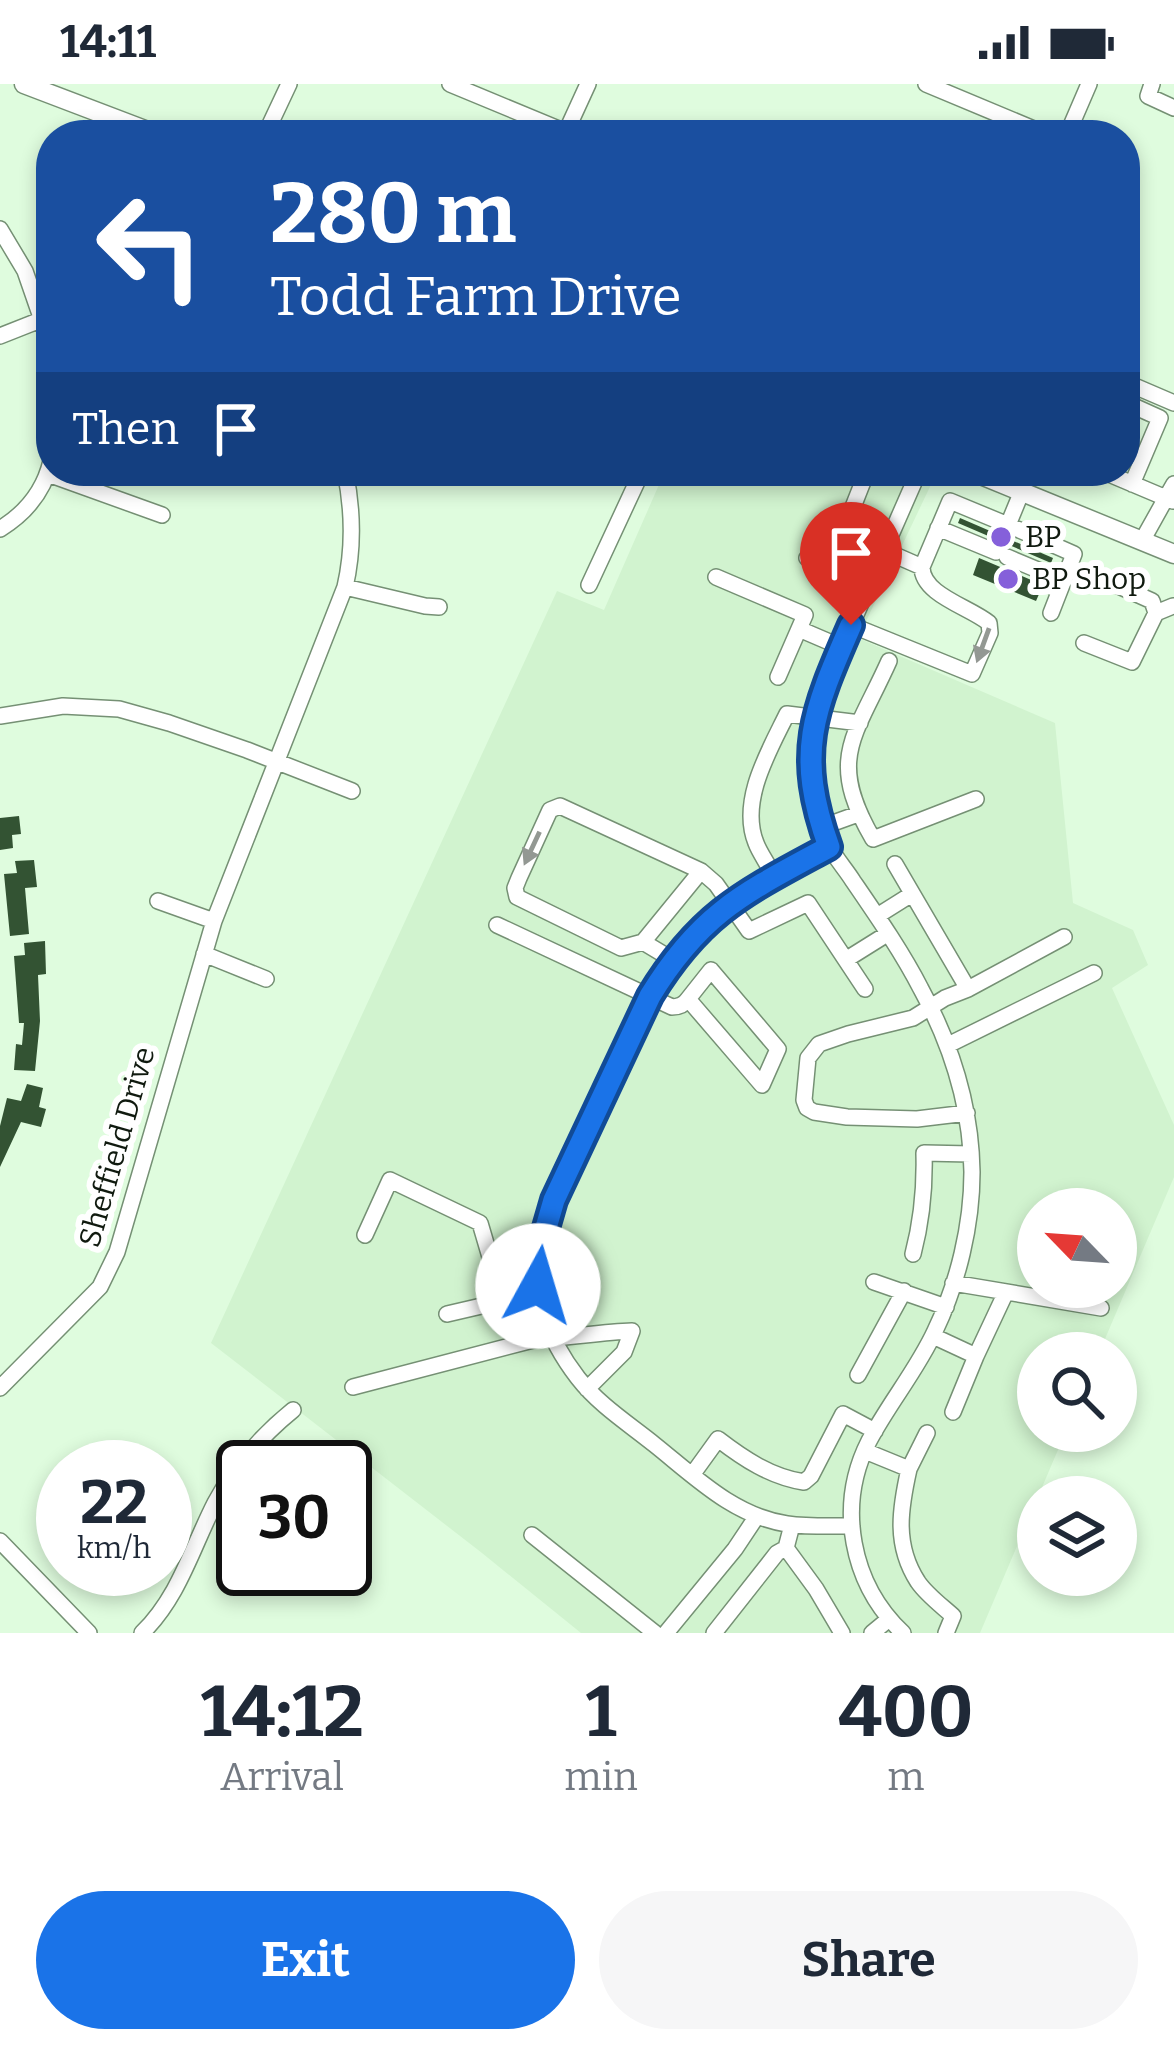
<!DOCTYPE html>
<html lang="en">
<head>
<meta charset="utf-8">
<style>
  :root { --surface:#fff; --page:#f6f6f7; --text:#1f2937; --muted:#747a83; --accent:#1a73e8 }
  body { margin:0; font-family:Bitter,serif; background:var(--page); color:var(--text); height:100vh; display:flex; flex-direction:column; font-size:45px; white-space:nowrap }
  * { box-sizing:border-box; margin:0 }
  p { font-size:39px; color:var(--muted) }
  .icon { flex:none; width:66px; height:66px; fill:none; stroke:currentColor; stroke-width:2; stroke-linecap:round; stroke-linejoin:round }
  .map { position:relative; height:1549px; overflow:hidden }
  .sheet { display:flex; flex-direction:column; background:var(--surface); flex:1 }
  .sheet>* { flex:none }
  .guide { position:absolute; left:36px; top:36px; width:1104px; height:366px; border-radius:48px; box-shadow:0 6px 18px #0003; background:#1a4fa0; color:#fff; overflow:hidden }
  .needle { width:78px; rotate:295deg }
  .buttons { position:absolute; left:1017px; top:1104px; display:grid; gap:24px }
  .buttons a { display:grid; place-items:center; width:120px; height:120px; border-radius:50%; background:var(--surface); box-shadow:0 6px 18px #0003; font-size:60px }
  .speed { position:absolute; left:36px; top:1356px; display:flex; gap:24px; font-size:60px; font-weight:700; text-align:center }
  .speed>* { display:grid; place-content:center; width:156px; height:156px; border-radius:50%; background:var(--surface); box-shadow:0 6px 18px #0003; line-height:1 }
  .speed small { font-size:30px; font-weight:400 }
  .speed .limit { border:6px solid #111; border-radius:18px; background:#fff; color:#111 }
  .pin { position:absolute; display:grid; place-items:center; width:102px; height:102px; color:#fff; margin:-123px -51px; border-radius:50% 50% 50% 0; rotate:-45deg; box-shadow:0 0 12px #0007 }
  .pin .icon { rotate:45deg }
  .me { position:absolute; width:132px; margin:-66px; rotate:6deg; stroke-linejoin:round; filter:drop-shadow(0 0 9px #0008) }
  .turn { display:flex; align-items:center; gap:42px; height:252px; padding:0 36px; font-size:54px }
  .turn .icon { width:156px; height:156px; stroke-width:2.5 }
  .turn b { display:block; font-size:84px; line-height:102px }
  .then { display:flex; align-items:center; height:114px; padding:0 36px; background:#0003; gap:24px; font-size:45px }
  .eta { display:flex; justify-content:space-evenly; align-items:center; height:204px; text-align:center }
  .eta b { font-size:72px; font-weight:700; line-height:84px }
  .cta { display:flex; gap:24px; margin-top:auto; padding:24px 36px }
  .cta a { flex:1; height:138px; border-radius:72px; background:var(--accent); color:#fff; font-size:48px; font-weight:700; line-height:138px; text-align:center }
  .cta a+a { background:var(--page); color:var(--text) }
  .status { display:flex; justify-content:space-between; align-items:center; height:84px; padding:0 60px; background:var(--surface); direction:ltr }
  .status svg { height:33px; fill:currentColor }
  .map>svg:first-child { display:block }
  .built { fill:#d1f3cf; fill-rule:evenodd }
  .building { fill:#335333 }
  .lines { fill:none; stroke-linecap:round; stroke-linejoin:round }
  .minor-casing { stroke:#759074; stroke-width:18 }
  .major-casing { stroke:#759074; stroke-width:21 }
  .minor { stroke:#fff; stroke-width:15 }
  .major { stroke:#fff; stroke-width:18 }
  .oneway { fill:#939893 }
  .route-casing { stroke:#114b97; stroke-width:30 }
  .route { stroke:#1a73e8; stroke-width:21 }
  .poi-dot { fill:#8560da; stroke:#fff; stroke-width:4.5 }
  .labels { text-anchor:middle; stroke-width:12; stroke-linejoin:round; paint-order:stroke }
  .poi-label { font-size:30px; fill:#101a0f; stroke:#fff; text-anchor:start }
  .street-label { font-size:30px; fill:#101a0f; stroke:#fff }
</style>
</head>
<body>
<div class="status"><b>14:11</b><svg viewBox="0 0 49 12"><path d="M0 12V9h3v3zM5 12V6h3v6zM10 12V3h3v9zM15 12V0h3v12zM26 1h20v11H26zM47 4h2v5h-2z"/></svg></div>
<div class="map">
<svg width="1174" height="1549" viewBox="0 0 1174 1549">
  <rect width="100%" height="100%" fill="#dffcde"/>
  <path class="built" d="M665 387 937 388 858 554 1055 639 1073 819 1133 846 1148 881 1112 904 1174 1041V1093L1099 1269H1038V1347H1066L980 1549H581L482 1469 211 1259 557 507 604 526ZM1038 1125H1116V1203H1038Z"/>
  <path class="building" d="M960 434 1053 474 1051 479 958 439Z
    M979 474 1043 501 1036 517 973 491Z
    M19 732 21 750 12 751 13 764 0 766V734Z
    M34 776 37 803 25 804 29 850 10 852 4 790 17 789 15 777Z
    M45 857 46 890 38 891 40 937 35 987 14 986 16 960 22 961 24 939H19L14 872 25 871 24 859Z
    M27 1000 43 1004 39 1023 46 1025 41 1043 21 1038 0 1083V1042L7 1014 21 1017Z"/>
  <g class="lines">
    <defs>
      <path id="minor" d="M450 0 573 51
        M926 0 1048 51
        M1152 0 1148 12 1174 24
        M566 48 588 0
        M265 51 289 0
        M1067 51 1089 0
        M0 145 25 187 51 262
        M0 252 48 233
        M1125 298 1174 319
        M1125 329 1129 320 1160 334 1132 400
        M1102 387 1166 414 1174 400
        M48 390 162 431
        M1022 407 1008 441 1074 470 1051 529
        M938 444 996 468
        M0 445C26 429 44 407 51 377
        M1142 457 1166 414 1173 417
        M883 466 922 483 950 417 1008 441
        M1007 473 1064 497
        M807 474 868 501
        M829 484 864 395 845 387
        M716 493 805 531 778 593
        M1103 495 1152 517 1156 529
        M589 501 642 387
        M345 503 425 522 439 523
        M851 541 972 590 990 549 989 539C970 523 922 511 922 483
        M799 545 841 563
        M1084 559 1132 578 1156 529 1173 522
        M889 577C855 653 826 674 873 755L976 715
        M0 632 63 622 119 625 169 639 247 666 352 707
        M822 743 858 730
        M829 763C746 807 701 829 650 912 629 957 608 1001 587 1046 544 1137 508 1203 578 1294 599 1321 629 1340 655 1361 695 1393 734 1432 787 1440 808 1443 830 1442 852 1442
        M895 780 968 905
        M774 793C769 781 760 770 756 759 739 717 769 667 787 630L860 639
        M158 817 214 837
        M877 832 912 810
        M497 841 672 923C679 923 684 921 688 915L711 886 778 965 762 1001 688 915
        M643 858 701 787
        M204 870 266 895
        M847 875 887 850
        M673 876 643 858 621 864 517 813 515 804 519 794 550 726 560 722 701 787 716 800 749 847 808 819 865 905
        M948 961 1094 889
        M967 1029 917 1035 847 1033 814 1028 807 1024 804 1016 808 974 819 960 848 950 913 934 945 914 968 905 1064 853
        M365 1151 390 1096 480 1139 503 1217
        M913 1170C922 1136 925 1104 924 1069L971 1070
        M874 1198 946 1223
        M953 1199 1101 1224
        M447 1230 503 1217 540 1213
        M933 1252 976 1272 1006 1208
        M858 1291 904 1207
        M353 1303 537 1255C569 1254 600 1248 632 1247L624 1268 587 1305
        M0 1304 100 1203 117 1168 214 837 345 503C354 464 353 426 345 387
        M953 1328 976 1272
        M865 1367 909 1385C900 1425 894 1461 918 1498 927 1511 942 1522 953 1532L946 1549
        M909 1385 927 1349
        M692 1391 718 1355C744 1375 771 1393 804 1398L811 1392 843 1330 875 1347
        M792 1441 786 1464 816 1505 842 1549
        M532 1451 655 1549
        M0 1457 89 1549
        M345 1482 350 1486
        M142 1549C179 1513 192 1464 215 1419 234 1383 261 1352 293 1326
        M666 1549 735 1465 757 1432
        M714 1549 777 1469 786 1464
        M872 1549 889 1535
        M903 1549C851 1500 836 1422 869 1357 889 1319 917 1286 935 1247 958 1199 972 1141 972 1088 971 1023 952 962 921 905 902 868 877 832 853 797 845 784 834 773 828 759 804 707 808 652 826 599L919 387"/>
      <path id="major" d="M24 0 158 51
        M971 387 1174 470"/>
    </defs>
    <use href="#minor" class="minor-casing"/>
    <use href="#major" class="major-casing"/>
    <use href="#minor" class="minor"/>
    <use href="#major" class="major"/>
  </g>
  <defs><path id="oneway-solid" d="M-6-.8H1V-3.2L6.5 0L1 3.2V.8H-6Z" transform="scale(3)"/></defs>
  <g class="oneway">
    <use href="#oneway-solid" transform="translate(983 561) rotate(110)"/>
    <use href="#oneway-solid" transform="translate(532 764) rotate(115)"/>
  </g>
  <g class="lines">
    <defs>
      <path id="route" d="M538 1202 541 1161 554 1116 650 912C701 828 746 808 829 763 795 669 813 628 851 541"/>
    </defs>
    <use href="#route" class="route-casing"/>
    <use href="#route" class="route"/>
  </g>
  <g class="poi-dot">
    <circle cx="1001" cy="453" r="12"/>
    <circle cx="1008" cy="495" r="12"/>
  </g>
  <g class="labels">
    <g class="poi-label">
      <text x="1025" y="463">BP</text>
      <text x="1032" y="505">BP Shop</text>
    </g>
    <g class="street-label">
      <text transform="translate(117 1063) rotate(-74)" y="10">Sheffield Drive</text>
    </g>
  </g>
</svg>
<div class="buttons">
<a><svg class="needle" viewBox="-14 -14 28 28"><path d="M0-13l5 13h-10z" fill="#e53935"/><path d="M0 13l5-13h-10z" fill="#747a83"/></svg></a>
<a><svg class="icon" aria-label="search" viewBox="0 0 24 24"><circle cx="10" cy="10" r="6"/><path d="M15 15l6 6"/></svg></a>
<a><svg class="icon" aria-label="layers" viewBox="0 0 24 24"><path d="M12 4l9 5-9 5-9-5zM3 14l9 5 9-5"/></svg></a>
</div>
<div class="speed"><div>22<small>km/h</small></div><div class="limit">30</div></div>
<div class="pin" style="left:851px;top:541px;background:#d93025"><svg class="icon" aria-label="arrive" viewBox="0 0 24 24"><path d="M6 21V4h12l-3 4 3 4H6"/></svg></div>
<svg class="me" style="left:538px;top:1202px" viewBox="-20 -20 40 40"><circle r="19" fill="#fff"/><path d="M0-13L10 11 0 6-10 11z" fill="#1a73e8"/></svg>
<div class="guide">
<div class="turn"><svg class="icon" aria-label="left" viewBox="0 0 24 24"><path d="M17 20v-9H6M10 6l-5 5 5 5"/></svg><div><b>280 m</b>Todd Farm Drive</div></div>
<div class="then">Then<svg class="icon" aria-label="arrive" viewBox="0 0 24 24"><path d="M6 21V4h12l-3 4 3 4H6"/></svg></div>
</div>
</div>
<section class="sheet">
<div class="eta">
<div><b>14:12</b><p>Arrival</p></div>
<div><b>1</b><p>min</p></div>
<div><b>400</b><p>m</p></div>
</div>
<div class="cta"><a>Exit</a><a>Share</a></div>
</section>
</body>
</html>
